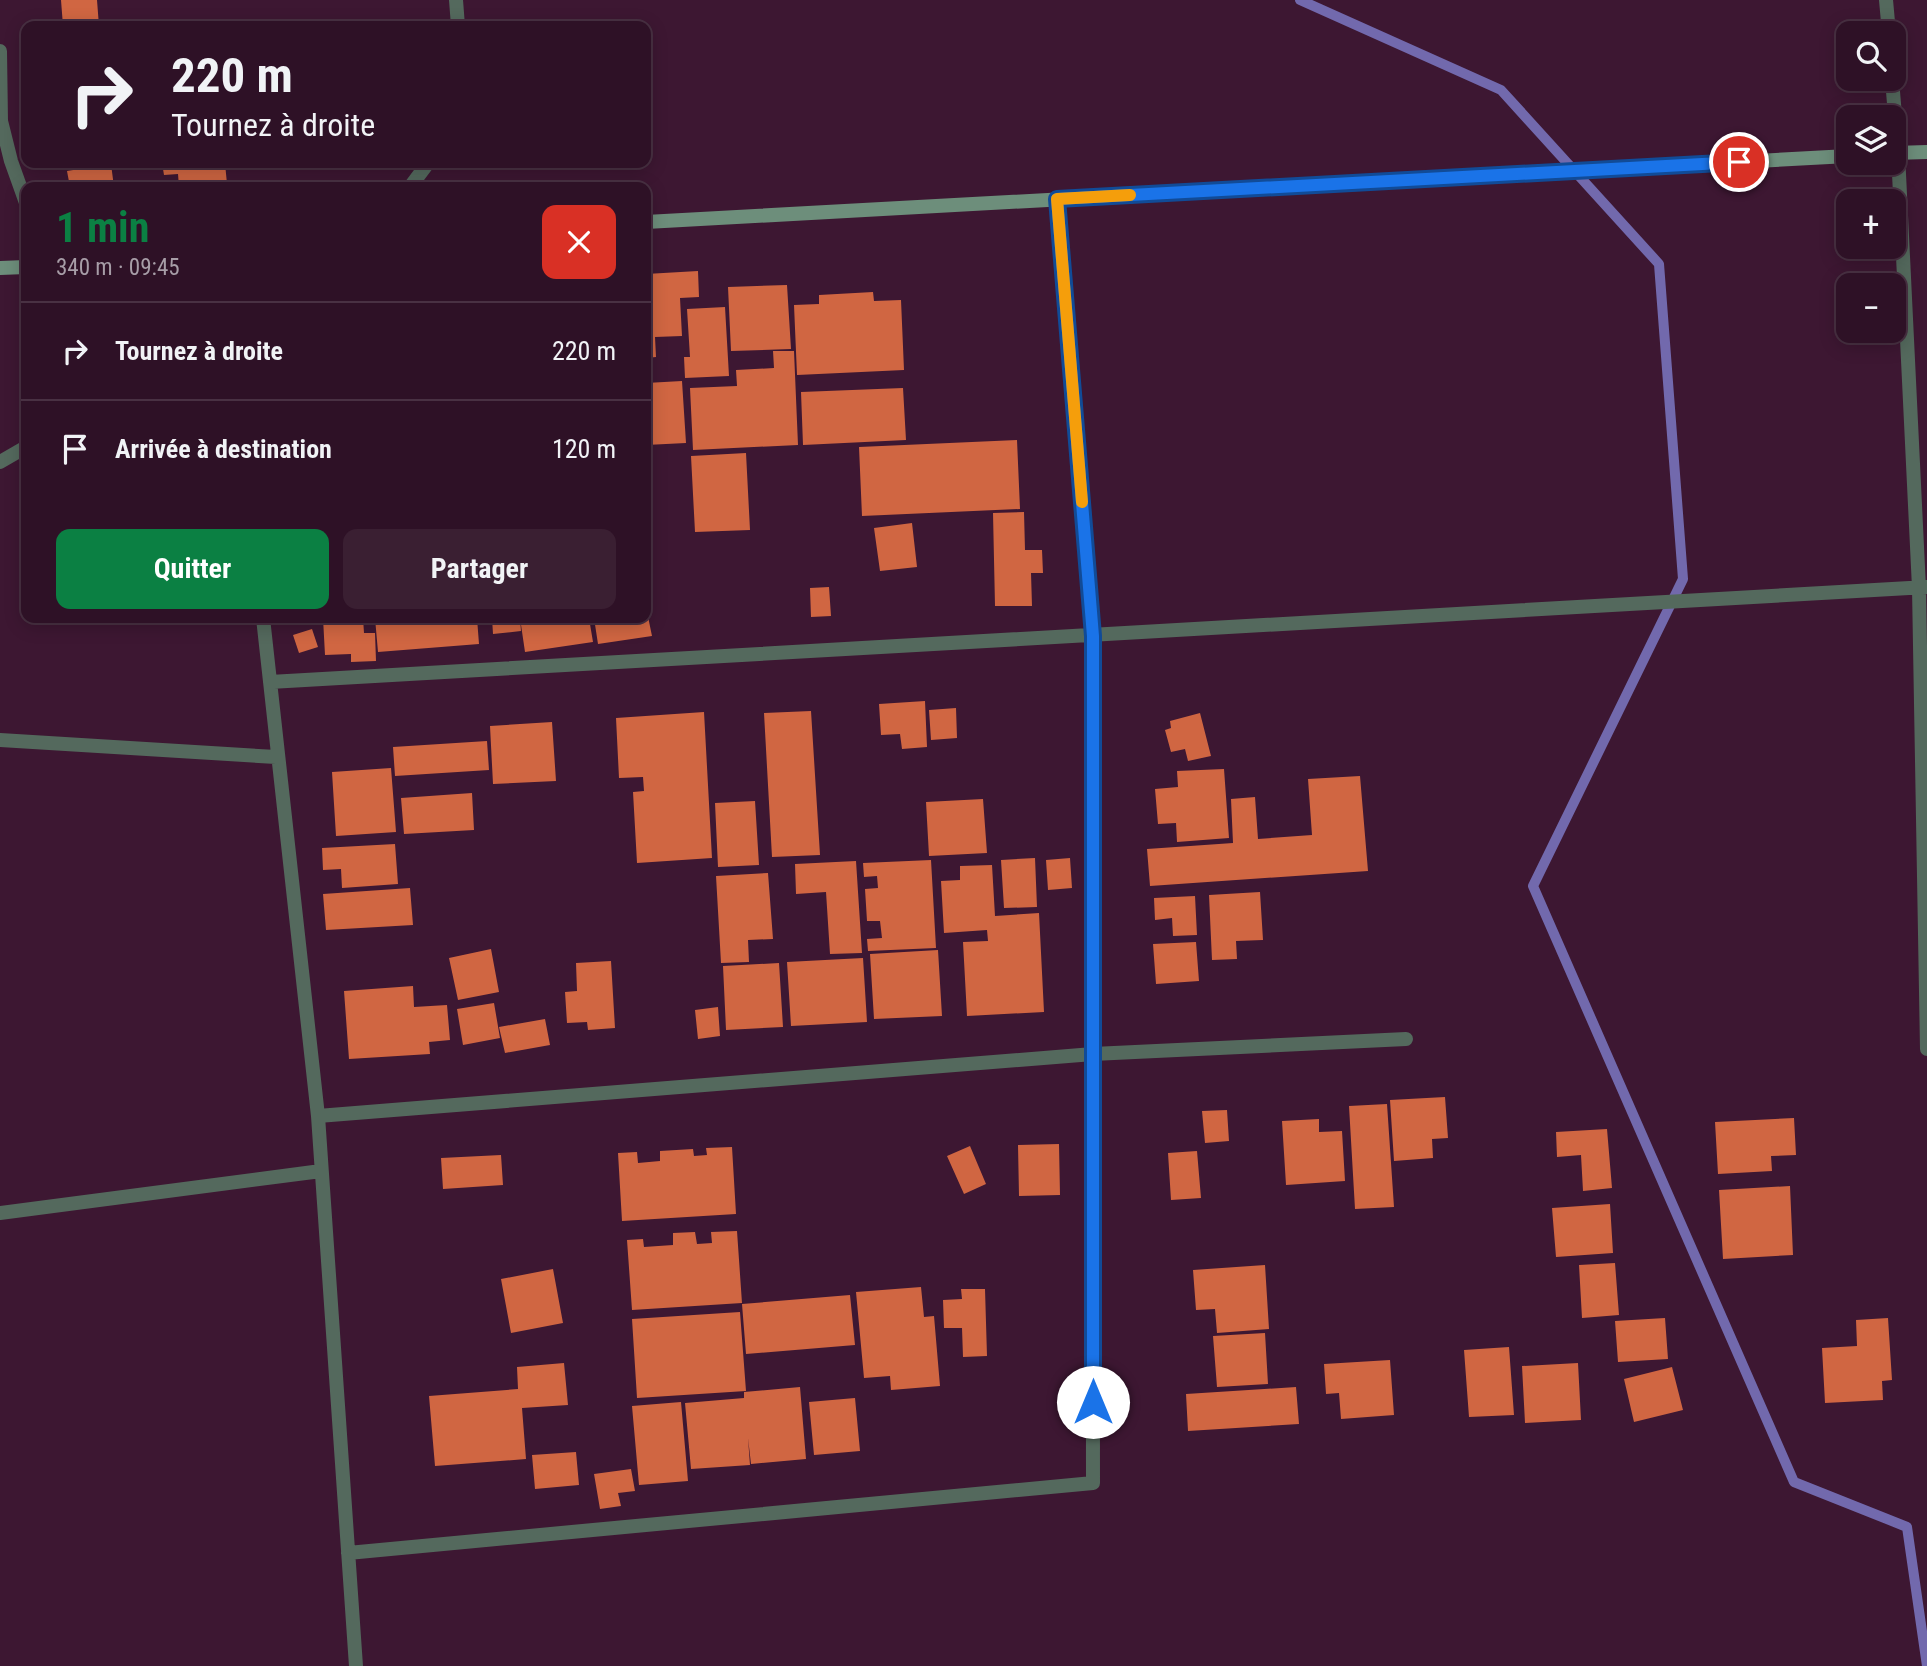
<!DOCTYPE html>
<html lang="fr">
<head>
<meta charset="utf-8">
<style>
  :root { --surface:#2e1126; --page:#3a1f32; --text:#f1f3f6; --muted:#a79da7; --line:#493143; --accent:#0b8043 }
  body { margin:0; font-family:"Roboto Condensed",sans-serif; background:var(--page); color:var(--text); height:100vh; display:flex; flex-direction:column; font-size:26px; white-space:nowrap }
  * { box-sizing:border-box; margin:0 }
  p { font-size:23px; color:var(--muted) }
  .icon { flex:none; width:38px; height:38px; fill:none; stroke:currentColor; stroke-width:2; stroke-linecap:round; stroke-linejoin:round }
  .map { position:relative; flex:1; overflow:hidden }
  .panel { position:absolute; left:21px; top:182px; width:630px; height:441px; display:flex; flex-direction:column; background:var(--surface); border-radius:14px; box-shadow:0 4px 18px #0003,0 0 0 2px var(--line) }
  .panel>* { flex:none }
  .banner { position:absolute; left:21px; top:21px; width:630px; height:147px; border-radius:14px; box-shadow:0 4px 18px #0003,0 0 0 2px var(--line); background:#2e1126; color:var(--text); overflow:hidden }
  .buttons { position:absolute; left:1836px; top:21px; display:grid; gap:14px }
  .buttons a { display:grid; place-items:center; width:70px; height:70px; border-radius:14px; background:var(--surface); box-shadow:0 4px 18px #0003,0 0 0 2px var(--line); font-size:35px }
  .pin { position:absolute; display:grid; place-items:center; width:60px; height:60px; color:#fff; margin:-30px; border:4px solid #fff; border-radius:50%; box-shadow:0 2px 7px #0007 }
  .me { position:absolute; width:77px; margin:-38px; rotate:0deg; stroke-linejoin:round; filter:drop-shadow(0 0 5px #0008) }
  .turn { display:flex; align-items:center; gap:24px; height:147px; padding:0 35px; font-size:32px }
  .turn .icon { width:91px; height:91px; stroke-width:2.5 }
  .turn b { display:block; font-size:49px; line-height:60px }
  .round { display:grid; place-items:center; flex:none; width:74px; height:74px; border-radius:14px; background:var(--page) }
  .overview { display:flex; align-items:center; justify-content:space-between; height:119px; padding:0 35px }
  h1 { font-size:42px; font-weight:700; line-height:52px; color:var(--accent) }
  .action { display:flex; gap:14px; margin-top:auto; padding:14px 35px }
  .action a { flex:1; height:80px; border-radius:14px; background:var(--accent); color:#fff; font-size:28px; font-weight:700; line-height:80px; text-align:center }
  .action a+a { background:var(--page); color:var(--text) }
  ul { padding:0; list-style:none }
  li { display:flex; align-items:center; gap:21px; height:98px; padding:0 35px; border-top:2px solid var(--line) }
  li div { flex:1 }
  li b { display:block; font-size:26px }
  li em { font-style:normal }
  .map>svg:first-child { display:block }
  .lines { fill:none; stroke-linecap:round; stroke-linejoin:round }
  .stream { stroke:#7269ad; stroke-width:10 }
  .building { fill:#d06642 }
  .street { stroke:#54695d; stroke-width:14 }
  .secondary { stroke:#6d8e7b; stroke-width:14 }
  .route-casing { stroke:#114b97; stroke-width:18 }
  .route { stroke:#1a73e8; stroke-width:12 }
  .slow { stroke:#f59e0b; stroke-width:12 }
</style>
</head>
<body>
<div class="map">
<svg width="1927" height="1666" viewBox="0 0 1927 1666">
  <rect width="100%" height="100%" fill="#3d1732"/>
  <g class="lines">
    <path class="stream" d="M1300 0 1501 90 1659 264 1683 579 1533 886 1794 1482 1907 1527 1927 1666"/>
  </g>
  <path class="building" d="M61 0H97L99 26H63Z
    M162 163H225L227 184 179 187 178 174 164 175Z
    M336 163H396V168L336 166Z
    M111 164 114 187H70L67 171Z
    M698 271 699 297 680 298 682 336 655 337 656 357 646 358V274Z
    M787 285 791 349 731 351 728 287Z
    M873 292 874 301 901 300 904 370 797 375 794 305 819 304V295Z
    M725 307 729 376 685 378 684 357H690L687 309Z
    M773 351H794L798 445 693 450 690 388 737 386 736 370 774 368Z
    M682 381 686 443 646 445V383Z
    M903 388 906 440 803 445 801 392Z
    M1017 440 1020 509 862 516 859 447Z
    M746 453 750 530 695 532 691 456Z
    M1024 512 1025 550H1042L1043 573H1031L1032 606H995L993 513Z
    M912 523 917 567 880 571 874 528Z
    M829 587 831 616 811 617 810 588Z
    M646 607 652 636 598 644 594 618H646Z
    M323 618H363L364 633H375L376 661 351 662V654L325 655Z
    M375 618H477L479 644 378 652Z
    M492 618H520L521 631 493 634Z
    M520 618H589L593 642 525 652Z
    M312 629 318 647 299 653 293 635Z
    M925 701 927 747 902 749 900 734 881 735 879 704Z
    M956 708 957 738 931 740 929 710Z
    M811 711 820 855 772 857 764 713Z
    M704 712 712 858 637 863 633 792 644 791 643 777 619 778 616 718Z
    M1200 713 1211 756 1188 761 1185 749 1171 752 1165 730 1171 728 1170 721Z
    M552 722 556 781 493 784 490 726Z
    M487 741 489 770 395 776 393 747Z
    M391 768 396 832 336 836 332 772Z
    M1224 769 1229 838 1177 842 1176 823 1158 824 1155 789 1178 787 1177 771Z
    M1360 776 1368 871 1150 886 1147 849 1233 843 1231 799 1255 797 1258 839 1312 835 1308 779Z
    M472 793 474 830 404 834 401 798Z
    M983 799 987 853 929 856 926 802Z
    M755 801 759 865 718 867 715 803Z
    M395 844 398 884 342 888 341 869 323 870 322 848Z
    M1035 858 1037 907 1004 908 1001 860Z
    M1070 858 1072 888 1048 890 1046 860Z
    M931 860 936 948 868 951 867 939 882 938 880 921H867L865 889 878 888 877 876 864 877 863 863Z
    M856 861 862 953 830 954 826 892 796 894 795 864Z
    M992 865 995 916 1039 913 1044 1012 967 1016 963 942 988 941 987 930 944 933 941 881 960 880V866Z
    M768 873 773 939 748 940 749 962 721 963 716 876Z
    M410 888 413 925 326 930 323 894Z
    M1260 892 1263 940 1236 941 1237 959 1212 960 1209 895Z
    M1195 896 1197 935 1173 936 1172 918 1155 920 1154 898Z
    M1196 942 1199 981 1156 984 1153 944Z
    M491 949 499 992 458 1000 449 958Z
    M938 950 942 1016 874 1019 870 954Z
    M863 958 867 1022 791 1026 787 962Z
    M611 961 615 1028 588 1030 587 1022 567 1023 565 992 577 991 576 963Z
    M779 963 783 1027 726 1030 723 966Z
    M413 986 414 1007 447 1005 450 1040 429 1042 430 1054 349 1059 344 991Z
    M494 1003 500 1038 463 1045 457 1009Z
    M718 1007 720 1036 698 1039 695 1010Z
    M545 1019 550 1045 505 1053 499 1027Z
    M1445 1097 1448 1138 1432 1139 1433 1158 1394 1161 1390 1100Z
    M1387 1104 1394 1207 1355 1209 1349 1106Z
    M1227 1110 1229 1141 1205 1143 1202 1111Z
    M1794 1118 1796 1155 1771 1156 1772 1171 1718 1174 1715 1122Z
    M1319 1119V1132L1342 1131 1345 1181 1286 1185 1282 1121Z
    M1607 1129 1612 1188 1583 1191 1581 1155 1557 1157 1556 1132Z
    M1059 1144 1060 1195 1019 1196 1018 1145Z
    M970 1146 986 1184 964 1194 947 1156Z
    M732 1147 736 1214 622 1221 618 1153 637 1152 638 1163 660 1161V1151L693 1149 694 1156 707 1155 706 1148Z
    M1197 1151 1201 1198 1171 1200 1168 1153Z
    M501 1155 503 1185 443 1189 441 1158Z
    M1790 1186 1793 1255 1723 1259 1719 1190Z
    M1610 1204 1613 1253 1556 1257 1552 1208Z
    M737 1231 742 1303 632 1310 627 1240 643 1239 644 1247 673 1245V1233L695 1232 697 1244 712 1243 711 1232Z
    M1615 1263 1619 1315 1582 1318 1579 1265Z
    M1265 1265 1269 1329 1217 1333 1215 1309 1196 1310 1193 1270Z
    M553 1269 563 1323 511 1333 501 1279Z
    M921 1287 924 1317 934 1316 940 1386 891 1390 890 1376 864 1378 856 1292Z
    M961 1289H985L987 1356 963 1357 962 1328H944L943 1300 962 1299Z
    M850 1295 855 1345 746 1354 742 1304Z
    M740 1312 746 1391 637 1398 632 1319Z
    M1665 1318 1668 1359 1618 1362 1615 1321Z
    M1888 1318 1892 1380 1882 1381 1883 1400 1825 1403 1822 1348 1857 1346 1856 1320Z
    M1265 1333 1268 1384 1217 1387 1213 1336Z
    M1509 1347 1514 1415 1469 1417 1464 1350Z
    M1390 1360 1394 1415 1341 1419 1339 1393 1326 1394 1324 1364Z
    M564 1363 568 1405 522 1408 526 1459 435 1466 429 1396 518 1389 517 1367Z
    M1578 1363 1581 1420 1525 1423 1522 1366Z
    M1672 1367 1683 1410 1634 1422 1624 1379Z
    M800 1387 806 1459 751 1464 748 1438 750 1465 691 1469 685 1403 744 1398V1392Z
    M1296 1387 1299 1424 1188 1431 1186 1394Z
    M855 1398 860 1451 814 1455 809 1402Z
    M681 1402 688 1481 639 1485 632 1406Z
    M576 1452 579 1485 535 1489 532 1455Z
    M631 1469 635 1491 618 1493 621 1506 600 1509 594 1474Z"/>
  <g class="lines">
    <path class="street" d="M456 0 458 26
      M1886 0 1889 33
      M0 51 1 121 11 161 26 203
      M1892 79 1898 153 1919 588 1927 1049
      M410 187 428 163
      M0 462 26 447
      M263 618 318 1116 356 1666
      M270 682 1927 587
      M0 740 276 757
      M318 1116 1093 1054 1406 1039
      M0 1213 321 1171
      M348 1553 1093 1483 1092 636 1057 199"/>
    <path class="secondary" d="M1894 153 1927 152
      M646 222 1848 156
      M0 268 26 267"/>
  </g>
  <g class="lines">
    <defs>
      <path id="route" d="M1093 1402V636L1057 199 1739 162"/>
    </defs>
    <use href="#route" class="route-casing"/>
    <use href="#route" class="route"/>
    <path class="slow" d="M1082 502 1057 199 1130 195"/>
  </g>
</svg>
<div class="buttons">
<a><svg class="icon" aria-label="search" viewBox="0 0 24 24"><circle cx="10" cy="10" r="6"/><path d="M15 15l6 6"/></svg></a>
<a><svg class="icon" aria-label="layers" viewBox="0 0 24 24"><path d="M12 4l9 5-9 5-9-5zM3 14l9 5 9-5"/></svg></a>
<a>+</a>
<a>−</a>
</div>
<div class="pin" style="left:1739px;top:162px;background:#d93025"><svg class="icon" aria-label="arrive" viewBox="0 0 24 24"><path d="M6 21V4h12l-3 4 3 4H6"/></svg></div>
<svg class="me" style="left:1093px;top:1402px" viewBox="-20 -20 40 40"><circle r="19" fill="#fff"/><path d="M0-13L10 11 0 6-10 11z" fill="#1a73e8"/></svg>
<div class="banner">
<div class="turn"><svg class="icon" aria-label="right" viewBox="0 0 24 24"><path d="M7 20v-9h11M14 6l5 5-5 5"/></svg><div><b>220 m</b>Tournez à droite</div></div>
</div>
<section class="panel">
<div class="overview"><div><h1>1 min</h1><p>340 m · 09:45</p></div><a class="round" style="background:#d93025;color:#fff"><svg class="icon" aria-label="close" viewBox="0 0 24 24"><path d="M6 6l12 12M18 6L6 18"/></svg></a></div>
<ul>
<li><svg class="icon" aria-label="right" viewBox="0 0 24 24"><path d="M7 20v-9h11M14 6l5 5-5 5"/></svg><div><b>Tournez à droite</b></div><em>220 m</em></li>
<li><svg class="icon" aria-label="arrive" viewBox="0 0 24 24"><path d="M6 21V4h12l-3 4 3 4H6"/></svg><div><b>Arrivée à destination</b></div><em>120 m</em></li>
</ul>
<div class="action"><a>Quitter</a><a>Partager</a></div>
</section>
</div>
</body>
</html>
